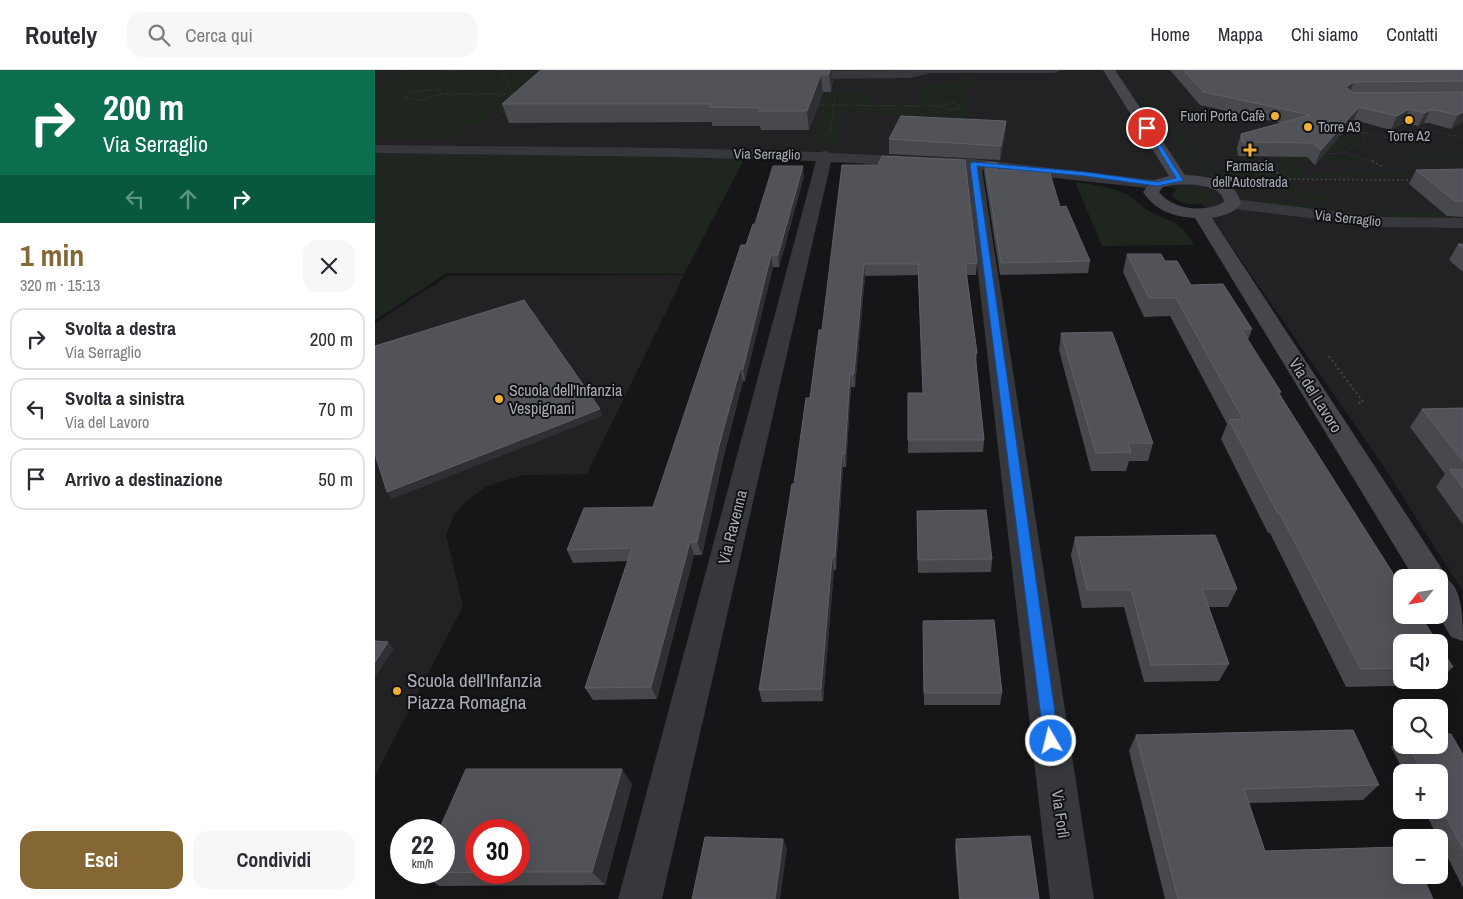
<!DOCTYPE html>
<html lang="it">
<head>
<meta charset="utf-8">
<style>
  :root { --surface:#fff; --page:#f7f7f7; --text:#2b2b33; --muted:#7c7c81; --line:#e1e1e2; --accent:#856733 }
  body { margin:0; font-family:"Archivo Narrow",sans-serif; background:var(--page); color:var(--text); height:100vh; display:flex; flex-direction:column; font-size:19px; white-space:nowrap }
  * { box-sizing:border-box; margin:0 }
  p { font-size:16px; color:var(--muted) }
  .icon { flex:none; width:28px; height:28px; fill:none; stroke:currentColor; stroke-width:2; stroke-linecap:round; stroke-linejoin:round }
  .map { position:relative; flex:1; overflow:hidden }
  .panel { display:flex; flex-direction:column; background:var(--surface); width:375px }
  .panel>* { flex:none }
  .banner { background:#0b6e4f; color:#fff; overflow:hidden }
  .needle { width:32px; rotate:240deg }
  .tools { position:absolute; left:1018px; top:499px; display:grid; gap:10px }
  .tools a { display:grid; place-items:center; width:55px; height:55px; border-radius:10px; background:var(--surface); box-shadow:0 5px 20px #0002; font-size:25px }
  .speed { position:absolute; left:15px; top:749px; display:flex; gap:10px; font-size:25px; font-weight:700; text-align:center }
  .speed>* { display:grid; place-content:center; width:65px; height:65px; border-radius:50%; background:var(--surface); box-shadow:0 5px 20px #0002; line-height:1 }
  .speed small { font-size:12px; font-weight:400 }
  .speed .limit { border:8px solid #d22; background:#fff; color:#111 }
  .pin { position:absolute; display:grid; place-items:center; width:42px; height:42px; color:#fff; margin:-21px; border:2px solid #fff; border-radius:50%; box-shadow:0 1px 5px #0007 }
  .me { position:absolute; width:55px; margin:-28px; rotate:352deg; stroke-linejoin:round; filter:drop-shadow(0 0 4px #0008) }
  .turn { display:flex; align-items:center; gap:18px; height:105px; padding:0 20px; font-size:22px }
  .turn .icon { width:65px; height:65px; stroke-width:2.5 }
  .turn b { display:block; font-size:35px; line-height:42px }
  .lanes { display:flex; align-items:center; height:48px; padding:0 20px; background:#0003; justify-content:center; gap:25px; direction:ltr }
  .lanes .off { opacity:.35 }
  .round { display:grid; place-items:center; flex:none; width:52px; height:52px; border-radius:15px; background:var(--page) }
  .headline { display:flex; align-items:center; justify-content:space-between; height:85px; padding:0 20px }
  h1 { font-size:30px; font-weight:700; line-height:38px; color:var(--accent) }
  .primary-button { display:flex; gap:10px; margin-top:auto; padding:10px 20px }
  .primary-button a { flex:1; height:58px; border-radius:15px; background:var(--accent); color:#fff; font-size:20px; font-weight:700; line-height:58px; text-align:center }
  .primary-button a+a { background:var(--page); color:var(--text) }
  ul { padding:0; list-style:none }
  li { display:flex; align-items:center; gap:15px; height:62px; margin:0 10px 8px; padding:0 10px; border:2px solid var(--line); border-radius:15px }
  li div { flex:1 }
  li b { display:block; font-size:19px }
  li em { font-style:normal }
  header { display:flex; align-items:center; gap:30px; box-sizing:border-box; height:70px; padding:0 25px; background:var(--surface); border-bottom:1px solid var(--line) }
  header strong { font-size:24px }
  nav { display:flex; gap:28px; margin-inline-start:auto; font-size:18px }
  .search { width:350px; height:45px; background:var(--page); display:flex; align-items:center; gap:12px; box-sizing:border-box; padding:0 18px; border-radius:15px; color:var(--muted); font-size:19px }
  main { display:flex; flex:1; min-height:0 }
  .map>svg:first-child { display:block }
  .built { fill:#222225 }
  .green { fill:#1e261f }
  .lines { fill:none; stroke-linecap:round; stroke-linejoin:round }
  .path-far2 { stroke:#3d3f44; stroke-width:1; stroke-dasharray:1 2; stroke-linecap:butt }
  .path-far1 { stroke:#3d3f44; stroke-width:2; stroke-dasharray:2 2.5; stroke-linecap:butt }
  .path { stroke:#3d3f44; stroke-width:2.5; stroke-dasharray:2 3; stroke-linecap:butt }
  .street { fill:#37383d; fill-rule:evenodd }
  .secondary { fill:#45474d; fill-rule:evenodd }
  .wall { fill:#47494d }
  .shaded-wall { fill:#2f3033 }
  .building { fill:#525359; stroke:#5f6168 }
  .route { fill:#1a73e8; stroke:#114b97 }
  .poi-dot { fill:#f2b134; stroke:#111113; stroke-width:2 }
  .labels { text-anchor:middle; stroke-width:4; stroke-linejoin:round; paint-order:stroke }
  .far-poi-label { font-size:14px; fill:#a8adb8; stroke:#111113 }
  .far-street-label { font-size:14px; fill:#a8adb8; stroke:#111113 }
  .poi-label { font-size:16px; fill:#a8adb8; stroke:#111113; text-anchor:start }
  .street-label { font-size:16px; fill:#a8adb8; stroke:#111113 }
  .near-poi-label { font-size:19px; fill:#a8adb8; stroke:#111113; text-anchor:start }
</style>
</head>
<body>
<header>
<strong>Routely</strong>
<div class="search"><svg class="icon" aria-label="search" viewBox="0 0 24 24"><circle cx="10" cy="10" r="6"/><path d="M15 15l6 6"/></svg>Cerca qui</div>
<nav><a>Home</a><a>Mappa</a><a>Chi siamo</a><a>Contatti</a></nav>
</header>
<main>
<section class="panel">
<div class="banner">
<div class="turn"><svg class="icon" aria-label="right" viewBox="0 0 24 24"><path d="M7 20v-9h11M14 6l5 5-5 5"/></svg><div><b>200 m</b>Via Serraglio</div></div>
<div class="lanes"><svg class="icon off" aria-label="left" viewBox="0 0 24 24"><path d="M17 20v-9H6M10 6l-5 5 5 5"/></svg><svg class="icon off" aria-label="ahead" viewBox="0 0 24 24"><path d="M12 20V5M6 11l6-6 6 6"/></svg><svg class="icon" aria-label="right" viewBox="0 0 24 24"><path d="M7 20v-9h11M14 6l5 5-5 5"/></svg></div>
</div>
<div class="headline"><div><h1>1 min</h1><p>320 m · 15:13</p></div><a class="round"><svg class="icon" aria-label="close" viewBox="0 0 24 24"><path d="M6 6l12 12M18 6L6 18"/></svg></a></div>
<ul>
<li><svg class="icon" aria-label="right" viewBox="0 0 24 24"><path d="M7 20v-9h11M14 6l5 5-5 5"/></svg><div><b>Svolta a destra</b><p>Via Serraglio</p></div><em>200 m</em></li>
<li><svg class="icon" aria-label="left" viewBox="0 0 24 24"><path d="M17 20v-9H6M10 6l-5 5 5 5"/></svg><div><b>Svolta a sinistra</b><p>Via del Lavoro</p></div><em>70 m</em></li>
<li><svg class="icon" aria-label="arrive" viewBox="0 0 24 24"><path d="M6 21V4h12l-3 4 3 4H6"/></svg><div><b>Arrivo a destinazione</b></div><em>50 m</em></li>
</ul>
<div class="primary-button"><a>Esci</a><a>Condividi</a></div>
</section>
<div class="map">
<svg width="1088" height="829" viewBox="0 0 1088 829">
  <rect width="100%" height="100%" fill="#161618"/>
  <path class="built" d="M0 0H1088V522L1009 397 819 122 752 109 372 84H0Z
    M309 205 212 404 149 405 112 416 93 430 79 445 71 465 88 536 0 706V253L73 206Z"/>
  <path class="green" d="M29 0H239L326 24 497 23 496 35H542L544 16 579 13 585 7 597 6 598 18 588 19 594 48 468 42 462 76 439 69 447 38 334 33 127 36 105 55H94L77 68H0V18Z
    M765 22H774L827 93 839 97H881L874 88C889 88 892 93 901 104L892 108 864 107 843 103 820 92Z
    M761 32H765L787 66 810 94 806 95Z
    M970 65 984 72 968 81 917 83 906 72H963Z
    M1066 79 1088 84V87H1032L1039 93H1036L1028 86 1042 82 1058 86Z
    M0 84H372L309 204 72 203 0 250Z
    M971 85 987 89 985 91H920L931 104 1034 103 1039 107 911 108 900 93 901 87Z
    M819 99 859 110C862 119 874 120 876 128L849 112 815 100Z
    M700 112C718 114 737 117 753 125 760 129 764 135 771 139 795 153 803 148 819 175L727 176Z
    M890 113 919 114 929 124H949L960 136C934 132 913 125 890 113Z
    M810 118 829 120 836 125 837 130C826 137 803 136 797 124L801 119Z
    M889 129 976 142H1088V147H1003L888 133Z"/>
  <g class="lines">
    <path class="path-far2" d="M71 0H88
      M126 0 138 24
      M58 19 66 21V24L47 30 29 28 34 23Z
      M66 24H143
      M577 33 584 35 585 38 572 40 565 36Z
      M439 35 565 36
      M822 38H844
      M834 38 866 76
      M843 49 865 43
      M112 56 131 39
      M967 59 980 61
      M455 62 460 28
      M986 62 1014 68 1034 55 1079 66 1088 59
      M1080 66 1088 68
      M969 83 999 92
      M947 84 969 83 990 70 988 62 969 56
      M892 85 894 92"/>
    <path class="path-far1" d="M894 91 907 109
      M997 91 1008 97
      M878 109 1039 110"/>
    <path class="path" d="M954 286 988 332 981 334"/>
    <path class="street" d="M535 0H686L680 3H555L535 8 419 9 413 5 419 1Z
      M0 75 294 78 445 82 450 81 456 83 598 89 788 111 790 114 788 117 782 119 607 100 719 829H675L591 99 456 92 287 829H243L441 91 294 87 0 83Z
      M858 129 1005 147 1088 148V158L1005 157 852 138 850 134 852 130Z"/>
    <path class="secondary" d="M728 0H740L810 105C831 106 862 109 866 134 860 143 847 146 837 148L1067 499 1071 509C1088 516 1088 554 1088 571L1076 567 1063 545 1064 508H1039L820 148C798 147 780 140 768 122L776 111 794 106ZM797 115C811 114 847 113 849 132 831 143 797 140 784 122L788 117Z"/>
  </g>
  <path class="wall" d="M457 0 458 11 456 22H448L434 60H386L385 56H337V52L134 53 127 34Z
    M795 0H1088V51L1076 59 1054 53H1049L1043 56 1029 53 1016 60 979 50 940 95 932 87 863 86 862 78 866 64 906 53 825 35Z
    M631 51 630 65 625 90 514 84V69Z
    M610 92 622 100 685 137 715 191 713 203 625 205 609 102Z
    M503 95 602 193 601 205H592L602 283 601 293 609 370 608 382 533 383V323H548L543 205 490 206 480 317H476L471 397H468L461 500H459L448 631 387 632 384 620 447 260Z
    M1088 99V147L1072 146 1034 114 1041 100Z
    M429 106 404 197H398L370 311H368L348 389 327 485H319L282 629 218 630 210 618 253 491 198 493 192 480 278 437 371 175 380 154Z
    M1083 174H1088V202L1074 190Z
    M752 184 790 191 816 215 877 259 873 270 906 322 905 324 1026 572V610H1064V575L1078 597 1060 615 971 617 895 463H893L846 369 852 354 795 246 769 247 748 202Z
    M686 263 778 373 773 391H754L751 401H716L684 280Z
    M1088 338V455L1061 417 1070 404 1035 357 1047 339Z
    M542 441 617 489 616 502 543 503Z
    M700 467 862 519 853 537H834L854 594 844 611 769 612 749 537 707 538 696 485Z
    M548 563 627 623 625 635H549Z
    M761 665 1004 715 988 730 874 733 890 781 1058 829H790L754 681Z
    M1026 667V675H1033L1088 685V818L1064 770V768H1063L1049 740H1064V702H1029L1016 677Z
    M257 714 230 815 64 816 45 803Z
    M581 769 664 829H584L580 778Z"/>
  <path class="shaded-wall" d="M455 0H457L458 11 456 22 454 4Z
    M446 4 448 22 434 60 432 41Z
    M979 12 974 24 971 17Z
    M984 37 979 50 940 95 946 80Z
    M1034 39 1029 53 1016 60 1022 46Z
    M1055 40 1049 53 1043 56 1050 43Z
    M1088 42V51L1076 59 1083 45Z
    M631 51 630 65 625 90 626 76Z
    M428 96 429 106 404 197 403 185Z
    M396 185 398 197 370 311 368 299Z
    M489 194 490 206 480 317 479 304Z
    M365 299 368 311 348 389 327 485 322 472 344 376Z
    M475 304 476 317 471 397 470 384Z
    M225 339 227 346 17 429 12 422Z
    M467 384 468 397 461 500 460 487Z
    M315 472 319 485 282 629 276 617Z
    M457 487 459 500 448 631 446 619Z
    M13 572 19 578 0 608V592Z
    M247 699 257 714 230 815 217 802Z
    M408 769 412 779 405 829H400Z"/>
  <path class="building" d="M166 0H455L454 4H446L432 41H383L385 38 334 37 336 34H127Z
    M808 0H1088V11L979 12 971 17 978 23 1088 22V42L1083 45 1060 40H1055L1050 43 1034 39 1022 46 984 37 946 80 937 73 867 72 866 64 935 45 829 22Z
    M526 46 631 51 626 76 514 69Z
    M507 86 590 90 602 193 590 194 602 283H600L609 370H533V323H548L543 194H489L479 304H475L470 384H467L460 487H457L446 619 384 620 417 414H419L431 328H435L444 260H447L467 95H503Z
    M610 92 623 93 621 100H674L685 137 691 136 715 191 626 193Z
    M398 96H428L403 185H396L368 299H365L344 376 322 472H315L276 617 210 618 257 478 192 480 209 438 278 437 366 175H371L378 154H380Z
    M1088 99V131H1080L1041 100Z
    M1083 174H1088V178Z
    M752 184H786L790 191H802L816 215 848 214 877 259H866L906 322H903L1026 516V545H1045L1062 572H1026V598L986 599 905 444H903L854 350 868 349 801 228H774Z
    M149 230 225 339 12 422 0 384V276Z
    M737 262 778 373H753L756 382 721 383 686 263Z
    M1088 338V391L1047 339Z
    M1074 399 1088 400V418Z
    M611 440 617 489 543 490 542 441Z
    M840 465 862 519H827L854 594 776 595 756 520H712L700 467Z
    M619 550 627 623H549L548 551Z
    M0 571 13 572 0 592Z
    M1064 575 1078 597H1064Z
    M978 660 1004 715 869 719 890 781 1026 777V805H1047L1058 829H803L761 665Z
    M1064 664H1076L1088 685V779L1064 733V702H1048L1033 675H1064Z
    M91 699H247L217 802H144V760H101V802H127L45 803 69 802V760H64Z
    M655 766 664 829H585L581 769Z
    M330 767 408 769 400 829H317Z"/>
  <path class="route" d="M770 57 775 58 808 110 807 111 782 116 710 106 602 96 684 671 682 676 676 679 671 676 669 671 595 94 598 92 710 102 782 112 801 108Z"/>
  <g class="poi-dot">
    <circle cx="900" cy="46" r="5"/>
    <circle cx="1034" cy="50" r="5"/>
    <circle cx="933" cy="57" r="5"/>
    <path d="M872.5 72.5h5v5h5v5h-5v5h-5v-5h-5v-5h5z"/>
    <circle cx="124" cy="329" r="5"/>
    <circle cx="22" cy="621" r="5"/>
  </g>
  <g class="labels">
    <g class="far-poi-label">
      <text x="890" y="51" text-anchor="end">Fuori Porta Cafè</text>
      <text x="943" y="62" text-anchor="start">Torre A3</text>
      <text x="1034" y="71">Torre A2</text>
      <text x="875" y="101">Farmacia<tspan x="875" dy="16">dell'Autostrada</tspan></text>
    </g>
    <g class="far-street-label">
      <text transform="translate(392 84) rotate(1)" y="5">Via Serraglio</text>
      <text transform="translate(973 148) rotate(6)" y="5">Via Serraglio</text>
    </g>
    <g class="poi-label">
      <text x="134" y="326">Scuola dell'Infanzia<tspan x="134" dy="18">Vespignani</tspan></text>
    </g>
    <g class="street-label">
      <text transform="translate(941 325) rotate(58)" y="6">Via del Lavoro</text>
      <text transform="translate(357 457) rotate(-76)" y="6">Via Ravenna</text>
      <text transform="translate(686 744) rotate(82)" y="6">Via Forlì</text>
    </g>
    <g class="near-poi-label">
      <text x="32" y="617">Scuola dell'Infanzia<tspan x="32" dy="22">Piazza Romagna</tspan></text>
    </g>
  </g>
</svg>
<div class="tools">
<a><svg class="needle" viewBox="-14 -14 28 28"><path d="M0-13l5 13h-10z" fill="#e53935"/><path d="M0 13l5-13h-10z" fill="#7c7c81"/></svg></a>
<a><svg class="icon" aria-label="sound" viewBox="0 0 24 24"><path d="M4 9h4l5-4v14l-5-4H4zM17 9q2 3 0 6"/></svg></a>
<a><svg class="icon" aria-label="search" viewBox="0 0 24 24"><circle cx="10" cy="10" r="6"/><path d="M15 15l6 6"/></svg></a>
<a>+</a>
<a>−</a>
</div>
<div class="speed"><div>22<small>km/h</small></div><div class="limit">30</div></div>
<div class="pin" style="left:772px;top:58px;background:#d93025"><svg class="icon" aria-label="arrive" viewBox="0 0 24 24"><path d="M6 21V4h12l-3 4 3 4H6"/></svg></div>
<svg class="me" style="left:676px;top:671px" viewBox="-20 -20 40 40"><circle r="17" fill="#1a73e8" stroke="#fff" stroke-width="3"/><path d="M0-11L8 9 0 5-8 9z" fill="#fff"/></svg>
</div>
</main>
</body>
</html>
